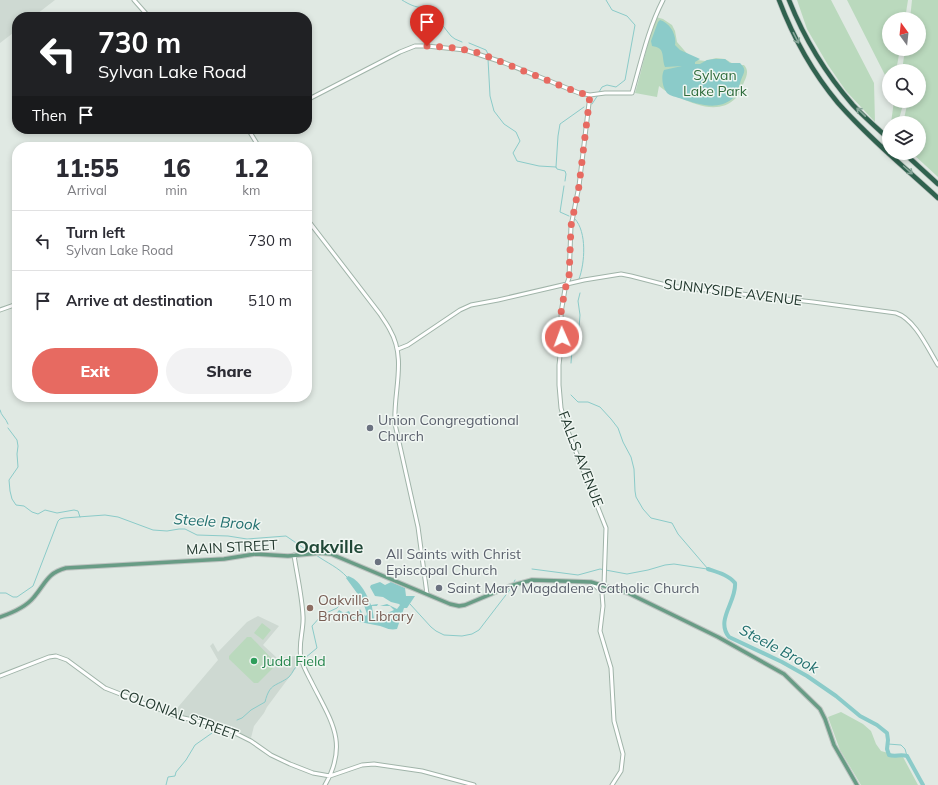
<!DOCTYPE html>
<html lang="en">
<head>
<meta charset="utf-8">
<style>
  :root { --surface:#fff; --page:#f2f2f3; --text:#2b2b33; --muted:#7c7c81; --line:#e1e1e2; --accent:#e76a61 }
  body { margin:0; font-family:Mulish,sans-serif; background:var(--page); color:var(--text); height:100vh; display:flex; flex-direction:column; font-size:15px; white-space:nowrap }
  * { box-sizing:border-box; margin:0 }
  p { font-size:13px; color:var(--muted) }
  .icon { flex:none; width:22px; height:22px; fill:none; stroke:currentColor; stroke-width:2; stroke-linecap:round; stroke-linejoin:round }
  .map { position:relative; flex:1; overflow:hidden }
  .panel { position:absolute; left:12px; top:142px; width:300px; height:260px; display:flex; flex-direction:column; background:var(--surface); border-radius:16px; box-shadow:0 2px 6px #0003 }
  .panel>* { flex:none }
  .top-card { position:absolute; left:12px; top:12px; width:300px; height:122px; border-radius:16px; box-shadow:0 2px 6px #0003; background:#202124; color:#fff; overflow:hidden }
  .needle { width:26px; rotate:345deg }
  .fabs { position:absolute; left:882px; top:12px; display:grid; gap:8px }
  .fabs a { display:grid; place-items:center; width:44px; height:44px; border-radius:50%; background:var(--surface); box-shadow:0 2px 6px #0003; font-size:20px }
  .pin { position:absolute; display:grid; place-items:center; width:34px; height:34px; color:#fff; margin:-41px -17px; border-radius:50% 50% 50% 0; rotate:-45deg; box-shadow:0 0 4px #0007 }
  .pin .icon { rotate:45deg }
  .me { position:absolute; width:44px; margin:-22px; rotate:358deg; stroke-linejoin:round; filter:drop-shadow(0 0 3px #0008) }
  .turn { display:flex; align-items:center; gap:14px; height:84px; padding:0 20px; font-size:18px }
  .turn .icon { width:52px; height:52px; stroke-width:2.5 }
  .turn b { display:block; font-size:28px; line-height:34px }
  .then { display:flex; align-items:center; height:38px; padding:0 20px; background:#0003; gap:8px; font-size:15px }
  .eta { display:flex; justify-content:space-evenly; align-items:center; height:68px; text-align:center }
  .eta b { font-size:24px; font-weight:800; line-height:28px }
  .primary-button { display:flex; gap:8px; margin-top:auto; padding:8px 20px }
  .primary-button a { flex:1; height:46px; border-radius:24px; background:var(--accent); color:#fff; font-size:16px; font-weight:800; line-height:46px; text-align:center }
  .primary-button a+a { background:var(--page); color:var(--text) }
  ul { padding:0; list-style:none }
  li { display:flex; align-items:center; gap:12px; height:60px; padding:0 20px; border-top:1px solid var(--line) }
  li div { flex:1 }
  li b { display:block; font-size:15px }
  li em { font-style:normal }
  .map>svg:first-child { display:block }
  .built { fill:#ced9d2 }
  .green { fill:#bad9bd }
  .water { fill:#8bcbc9 }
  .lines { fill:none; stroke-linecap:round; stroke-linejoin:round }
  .stream { stroke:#8bcbc9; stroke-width:1 }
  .river { stroke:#8bcbc9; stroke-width:4 }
  .secondary-casing { stroke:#a0b4a9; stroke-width:5 }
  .primary-casing { stroke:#bdc3c0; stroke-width:5.5 }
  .highway-casing { stroke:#bdc3c0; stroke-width:6 }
  .secondary { stroke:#fff; stroke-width:3 }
  .primary { stroke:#689c85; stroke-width:3.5 }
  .highway { stroke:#30624f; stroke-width:4.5 }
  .oneway { stroke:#86a598 }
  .route { stroke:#e76a61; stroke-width:7; stroke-dasharray:0 12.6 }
  .worship-dot { fill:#6b7280; stroke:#f0f6f2; stroke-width:1.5 }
  .education-dot { fill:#8d6e63; stroke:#f0f6f2; stroke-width:1.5 }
  .leisure-dot { fill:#2e9e5b; stroke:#f0f6f2; stroke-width:1.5 }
  .labels { text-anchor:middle; stroke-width:3; stroke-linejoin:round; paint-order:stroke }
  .park-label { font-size:14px; fill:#2f6c3c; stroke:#f0f6f2 }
  .street-label { font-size:14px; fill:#22382e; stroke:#f0f6f2 }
  .worship-label { font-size:14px; fill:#5b616d; stroke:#f0f6f2; text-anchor:start }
  .education-label { font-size:14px; fill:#785e54; stroke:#f0f6f2; text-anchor:start }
  .leisure-label { font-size:14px; fill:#27864d; stroke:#f0f6f2; text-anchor:start }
  .water-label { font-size:15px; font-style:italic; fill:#216f6e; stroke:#f0f6f2 }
  .district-label { font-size:18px; font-weight:bold; fill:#204837; stroke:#f0f6f2 }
</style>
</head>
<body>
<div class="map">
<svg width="938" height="785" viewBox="0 0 938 785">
  <rect width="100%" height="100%" fill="#e0e9e3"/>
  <path class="built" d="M0 0H55L33 17H17V30L0 43Z
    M258 616 279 626 263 645 277 658 295 656 299 664 267 707 264 713 254 726 251 738 215 723 173 713 218 660 210 646 213 643 218 652 247 622Z"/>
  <path class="green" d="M797 0H831L874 83 875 122 846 91 828 65 807 29Z
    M847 0H908L905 19H889V49H900L896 71H889V83Z
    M912 0H938V177L912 153H919V123H903L908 101H919V71H902L905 49H919V19H910Z
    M656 17 663 19 672 25 675 31 677 42 690 57 697 60 705 61 716 58 725 59 735 65H744C749 70 747 76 744 82 742 87 740 94 736 98 720 114 698 106 681 98 673 95 666 92 659 86L657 97 635 93C643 67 647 42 656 17Z
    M894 101H904L898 123H891Z
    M262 623 271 630 263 640 254 633Z
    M247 637H251L277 664 258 683H254L229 659V656Z
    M841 712 863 724 871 731 876 744 881 751 903 757 918 785H861L840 750 828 717Z"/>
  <path class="water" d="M660 20C670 23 677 35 675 45L680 50 700 59 695 62V64H700L707 60 714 59H725L730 63H740C747 70 744 72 741 80 739 86 738 94 732 99 717 111 698 104 682 99 677 97 670 96 667 93 662 87 661 76 664 70L682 66 665 67C661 56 666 48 652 46L651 41 658 22Z
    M348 576C359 579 367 594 371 605L378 604 377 606H372V607L374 619C382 621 392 621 397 615L392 616 391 615 384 616 383 615 394 610 390 606H380L387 604 397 609 400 605 399 604 391 602 383 597 375 596 370 587 371 585 380 582 385 585 391 582 405 588 406 596H415L407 608H404L397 629C388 631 384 626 375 625 362 622 348 621 336 614L339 610 344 613 349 611 352 617 355 618 360 609 363 614 366 616 367 614 365 608V604L346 578Z"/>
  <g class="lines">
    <path class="stream" d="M402 0C410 5 418 9 428 7L451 36 455 39 462 42
      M469 43 486 50 489 56
      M488 59 490 96 494 111 504 124 516 132 520 141 513 153 517 161 539 166 556 167 557 169 565 171 566 174 565 181
      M599 92 602 87 607 85 616 87 625 80 635 25 627 16 612 10 606 0
      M592 104 598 95
      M556 167 558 136 560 124 584 107
      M564 186 560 212 569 216
      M575 219C587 232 585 263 579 279
      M571 363 572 350 579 328 580 315 578 301 580 293
      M571 395 578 402H588L600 407 611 419 618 428 623 442 631 457 634 469 635 491 636 497 643 509 651 518 672 523 678 534 708 569
      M0 410C1 416 6 418 8 424
      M8 428 17 440 18 446 17 454 18 467 9 480 10 491 12 499 16 505 24 506 32 512 38 514 45 510 57 513 74 510 78 511 80 517
      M316 555C327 563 338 567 347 577
      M532 569 578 575 600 569 627 574 648 570 665 565 674 564 707 569
      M513 584 515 580
      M0 593H6L13 597H17L33 586 58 521 60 519 64 518 105 515 118 517 153 530 167 531 179 529H185L197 535 228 536 247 539 286 536 311 553
      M410 604 431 627 436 631 444 635 462 636 472 634 479 630 512 587
      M305 658 317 648 312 626 322 615 337 608 339 606V602L346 599 349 602 350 600H355L358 602 364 604 365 607
      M237 720 242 718 251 710 265 702C270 682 276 687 289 677 293 673 294 667 299 664
      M888 744 901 745 905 749 907 756
      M166 785 168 777 175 776 176 772 186 760 195 745 212 733 216 728"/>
    <path class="river" d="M708 569C717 572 729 575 735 583 737 601 715 620 729 637L782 662 807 676 836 696 860 716 877 725 887 733 888 740 887 749 889 755C896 757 900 754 907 756L923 785"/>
    <defs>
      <path id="secondary" d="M134 0 149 17
        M590 95 579 186 571 226 569 278 565 289 561 313 562 337 559 365V385L561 408 567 429 606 528 604 585
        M307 100 400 52 415 46H427L465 50 505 63 579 93 590 95 605 93H632C641 62 648 29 663 0
        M248 129 259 147
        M307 219 380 314C383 319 387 324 390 330 407 359 393 392 395 424L418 527 427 594
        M0 310 17 304
        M398 349 408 345 460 310 471 305 498 300 584 280 621 274 631 276 670 286 813 302 896 313C915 319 928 349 938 365
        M294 555C297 575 302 596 303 616 304 630 298 643 301 658 303 667 308 675 312 683 331 721 349 743 325 785
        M592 583 600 590 602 593 603 606 600 631 611 668 614 721 623 754 621 771 612 785
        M0 676 49 657 56 656 67 660 105 688 179 717 216 725 233 732 251 741 271 755 290 764 313 773 330 776 362 765 374 764 422 771 474 785"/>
      <path id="primary" d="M0 617C12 613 26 607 34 597 46 583 47 573 66 568L224 559 255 554 288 556 320 553 331 554 450 604 459 606 465 605 510 586 532 580 591 582 628 593 718 637 784 674 820 709 825 719 834 745 857 785"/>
      <path id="highway" d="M779 0C793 37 813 73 838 103 868 137 904 167 938 198
        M789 0C804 38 826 74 853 105 864 117 877 128 889 139
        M904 153 938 184"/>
    </defs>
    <use href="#secondary" class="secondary-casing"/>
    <use href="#primary" class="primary-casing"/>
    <use href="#highway" class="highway-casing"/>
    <use href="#secondary" class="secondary"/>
    <use href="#primary" class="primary"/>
    <use href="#highway" class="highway"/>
  </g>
  <defs><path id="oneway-shaft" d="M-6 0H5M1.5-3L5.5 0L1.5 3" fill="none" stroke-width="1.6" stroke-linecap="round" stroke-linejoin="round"/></defs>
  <g class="oneway">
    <use href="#oneway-shaft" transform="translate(796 38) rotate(63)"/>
    <use href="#oneway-shaft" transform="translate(861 112) rotate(-136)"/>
    <use href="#oneway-shaft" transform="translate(908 170) rotate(42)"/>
  </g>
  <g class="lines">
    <path class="route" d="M427 46 456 48 479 53 579 93 590 95 579 186 571 226 569 278 565 289 561 313 562 337"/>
  </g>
  <g class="worship-dot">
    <circle cx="370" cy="428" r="4"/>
    <circle cx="378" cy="562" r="4"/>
    <circle cx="439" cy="588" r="4"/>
  </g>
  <circle class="education-dot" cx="310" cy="608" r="4"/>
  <circle class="leisure-dot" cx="254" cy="661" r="4"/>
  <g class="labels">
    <g class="park-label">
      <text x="715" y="80">Sylvan<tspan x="715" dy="16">Lake Park</tspan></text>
    </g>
    <g class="street-label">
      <text transform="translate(733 292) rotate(7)" y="5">SUNNYSIDE AVENUE</text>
      <text transform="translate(581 459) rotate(69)" y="5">FALLS AVENUE</text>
      <text transform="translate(232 547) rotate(-3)" y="5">MAIN STREET</text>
      <text transform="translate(179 714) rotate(20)" y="5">COLONIAL STREET</text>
    </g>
    <g class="worship-label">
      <text x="378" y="425">Union Congregational<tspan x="378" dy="16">Church</tspan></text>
      <text x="386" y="559">All Saints with Christ<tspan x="386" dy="16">Episcopal Church</tspan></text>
      <text x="447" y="593">Saint Mary Magdalene Catholic Church</text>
    </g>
    <g class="education-label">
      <text x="318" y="605">Oakville<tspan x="318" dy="16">Branch Library</tspan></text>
    </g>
    <g class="leisure-label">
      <text x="262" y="666">Judd Field</text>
    </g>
    <g class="water-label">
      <text transform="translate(217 522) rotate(4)" y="5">Steele Brook</text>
      <text transform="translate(779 649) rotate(28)" y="5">Steele Brook</text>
    </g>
    <g class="district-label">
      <text x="329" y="553">Oakville</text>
    </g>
  </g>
</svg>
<div class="fabs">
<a><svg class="needle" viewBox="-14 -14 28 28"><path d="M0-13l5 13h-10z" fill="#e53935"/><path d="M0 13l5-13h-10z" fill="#7c7c81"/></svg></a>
<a><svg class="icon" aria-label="search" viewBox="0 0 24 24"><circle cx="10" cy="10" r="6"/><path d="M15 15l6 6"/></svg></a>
<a><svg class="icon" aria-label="layers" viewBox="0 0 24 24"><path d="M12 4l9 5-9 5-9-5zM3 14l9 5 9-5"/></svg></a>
</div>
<div class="pin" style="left:427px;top:46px;background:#d93025"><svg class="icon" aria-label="arrive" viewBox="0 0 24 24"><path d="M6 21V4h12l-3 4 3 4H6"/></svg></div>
<svg class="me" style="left:562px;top:337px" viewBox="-20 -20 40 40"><circle r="17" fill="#e76a61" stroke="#fff" stroke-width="3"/><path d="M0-11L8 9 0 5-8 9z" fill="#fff"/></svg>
<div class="top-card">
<div class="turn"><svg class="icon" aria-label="left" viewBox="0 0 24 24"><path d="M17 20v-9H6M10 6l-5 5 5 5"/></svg><div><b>730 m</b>Sylvan Lake Road</div></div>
<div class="then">Then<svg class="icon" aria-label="arrive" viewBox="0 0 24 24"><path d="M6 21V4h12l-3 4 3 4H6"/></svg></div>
</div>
<section class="panel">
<div class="eta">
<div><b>11:55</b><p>Arrival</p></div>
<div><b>16</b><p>min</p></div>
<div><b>1.2</b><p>km</p></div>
</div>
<ul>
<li><svg class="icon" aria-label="left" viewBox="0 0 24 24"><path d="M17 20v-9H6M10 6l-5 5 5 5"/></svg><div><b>Turn left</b><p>Sylvan Lake Road</p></div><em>730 m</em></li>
<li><svg class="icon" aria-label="arrive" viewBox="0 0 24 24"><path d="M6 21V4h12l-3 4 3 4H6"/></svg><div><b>Arrive at destination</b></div><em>510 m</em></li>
</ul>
<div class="primary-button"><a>Exit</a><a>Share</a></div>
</section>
</div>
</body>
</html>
